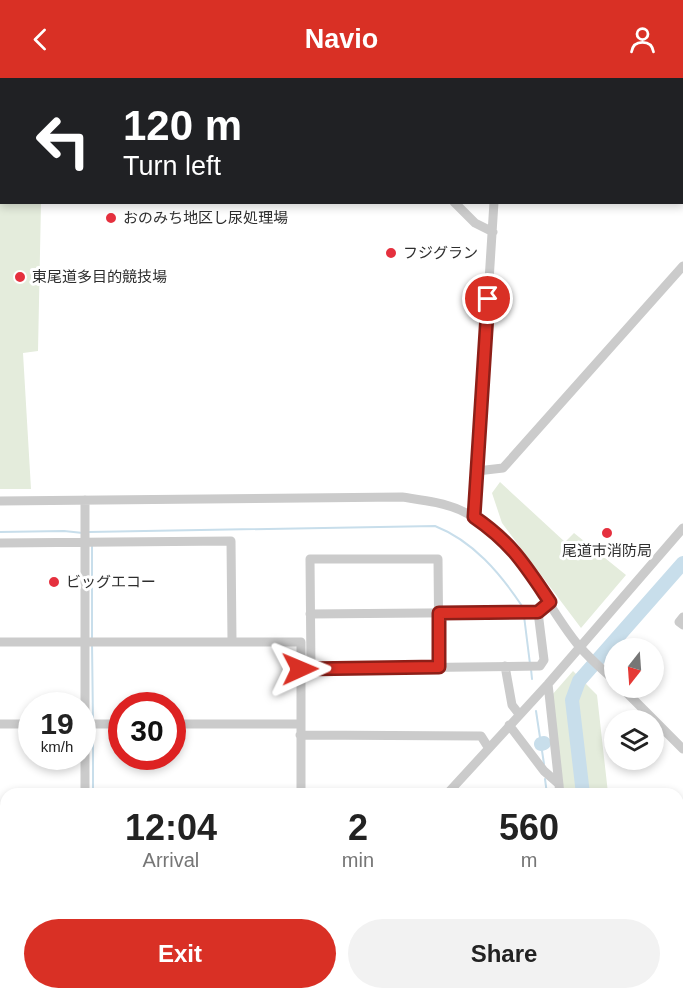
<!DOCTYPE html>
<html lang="en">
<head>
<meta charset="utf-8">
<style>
  :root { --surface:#fff; --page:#f2f2f2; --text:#222; --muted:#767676; --accent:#d93025 }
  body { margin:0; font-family:Helvetica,"Noto Sans JP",sans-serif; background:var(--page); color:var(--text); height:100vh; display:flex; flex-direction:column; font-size:22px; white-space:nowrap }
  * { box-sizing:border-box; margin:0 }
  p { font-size:20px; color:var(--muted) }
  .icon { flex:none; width:33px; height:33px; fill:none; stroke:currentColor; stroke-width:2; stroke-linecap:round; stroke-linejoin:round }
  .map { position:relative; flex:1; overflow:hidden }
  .side { position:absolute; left:0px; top:710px; width:684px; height:212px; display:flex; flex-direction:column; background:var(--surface); border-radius:18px 18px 0 0; box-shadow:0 3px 9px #0003 }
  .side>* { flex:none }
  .banner { position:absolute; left:0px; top:0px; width:684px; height:126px; box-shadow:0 3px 9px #0003; background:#202124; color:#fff; overflow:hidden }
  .needle { width:39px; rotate:197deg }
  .controls { position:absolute; left:604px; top:560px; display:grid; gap:12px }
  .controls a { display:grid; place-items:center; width:60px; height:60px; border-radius:50%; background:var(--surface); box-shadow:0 3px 9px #0003; font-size:30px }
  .speed { position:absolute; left:18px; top:614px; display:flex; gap:12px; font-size:30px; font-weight:700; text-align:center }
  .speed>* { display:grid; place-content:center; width:78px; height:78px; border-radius:50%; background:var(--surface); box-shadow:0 3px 9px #0003; line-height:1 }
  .speed small { font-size:15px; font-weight:400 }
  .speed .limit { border:9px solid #d22; background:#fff; color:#111 }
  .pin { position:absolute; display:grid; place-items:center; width:51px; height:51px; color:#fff; margin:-26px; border:3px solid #fff; border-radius:50%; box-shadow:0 2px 6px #0007 }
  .me { position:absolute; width:66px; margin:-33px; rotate:89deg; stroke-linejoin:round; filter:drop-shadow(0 0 4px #0008) }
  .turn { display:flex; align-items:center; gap:21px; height:126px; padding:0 24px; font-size:27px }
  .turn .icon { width:78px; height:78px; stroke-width:2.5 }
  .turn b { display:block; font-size:42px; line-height:51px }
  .eta { display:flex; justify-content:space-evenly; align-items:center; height:102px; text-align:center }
  .eta b { font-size:36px; font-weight:700; line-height:42px }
  .primary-button { display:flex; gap:12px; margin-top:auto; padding:12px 24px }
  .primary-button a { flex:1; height:69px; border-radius:36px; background:var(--accent); color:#fff; font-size:24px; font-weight:700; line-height:69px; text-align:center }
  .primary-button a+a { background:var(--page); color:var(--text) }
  header { display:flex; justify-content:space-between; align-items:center; height:78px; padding:0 24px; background:var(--accent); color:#fff; font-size:27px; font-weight:700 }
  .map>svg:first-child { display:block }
  .green { fill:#e4ecdc }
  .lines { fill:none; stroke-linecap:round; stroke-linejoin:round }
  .stream { stroke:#c8deeb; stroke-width:2 }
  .river { stroke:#c8deeb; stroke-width:14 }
  .minor { stroke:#cbcbcb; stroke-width:9 }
  .route-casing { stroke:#8d1f18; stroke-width:15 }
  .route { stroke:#d93025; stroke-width:10 }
  .poi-dot { fill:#e5303e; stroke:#fff; stroke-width:2 }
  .labels { text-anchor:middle; stroke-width:6; stroke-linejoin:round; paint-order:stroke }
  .poi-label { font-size:15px; fill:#2e2e2e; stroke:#fff; text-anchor:start }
</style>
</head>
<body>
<header><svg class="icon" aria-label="back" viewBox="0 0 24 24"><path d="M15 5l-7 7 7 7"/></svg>Navio<svg class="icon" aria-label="person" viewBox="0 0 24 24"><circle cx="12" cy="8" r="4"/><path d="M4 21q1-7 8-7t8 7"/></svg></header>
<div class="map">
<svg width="683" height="920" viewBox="0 0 683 920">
  <rect width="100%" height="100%" fill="#fff"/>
  <path class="green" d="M0 111 2 124 41 125 38 273 23 275 31 411H0Z
    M500 404 565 464 574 455 626 497 581 550 502 445 492 415Z
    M573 593 597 617 608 715H564L552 617Z
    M589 915H630L631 920H589Z"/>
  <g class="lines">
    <path class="stream" d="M0 454 64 453 83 455
      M89 454 435 448C473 463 500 495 522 528L523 532
      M92 466V560
      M524 538 530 586
      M92 565 93 644
      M531 591 532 601
      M536 633 544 686
      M93 649V716
      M545 701 547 716"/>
    <path class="river" d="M541 666 544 665
      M583 716 572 622 579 603 683 485
      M607 915 608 920"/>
    <path class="minor" d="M502 2 503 0
      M623 2 624 0
      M0 98H2
      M454 124 475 145 493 154
      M477 393 503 390 683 188
      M85 422V716
      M0 423 402 419C421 422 442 424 460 432 522 459 539 520 579 568 590 581 603 592 615 603
      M474 439 494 124
      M0 465 231 463 232 563
      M310 536 538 534 541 532
      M683 539 679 544 683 547
      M0 564H301V716
      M505 588 512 627 519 636
      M306 591 540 588 544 582 538 534
      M311 591 310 481H438L439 589
      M548 606 560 716
      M621 609 654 642
      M654 642 683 671
      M0 646H32
      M82 646H122
      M172 646H300
      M509 647 544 693 559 706
      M300 657 481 658 488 669
      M447 716 548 606 683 450
      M0 734H6
      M0 789H6
      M678 849 683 843
      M0 854H6
      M648 915V920
      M0 919 544 917 584 919"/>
  </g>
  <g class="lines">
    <defs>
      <path id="route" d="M300 591 439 589V535L538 534 550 524C525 487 512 465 474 439L488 221"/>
    </defs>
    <use href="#route" class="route-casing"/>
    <use href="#route" class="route"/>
  </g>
  <g class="poi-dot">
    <circle cx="111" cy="140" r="6"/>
    <circle cx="391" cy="175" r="6"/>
    <circle cx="20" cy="199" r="6"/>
    <circle cx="607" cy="455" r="6"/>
    <circle cx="54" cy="504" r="6"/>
  </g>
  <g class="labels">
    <g class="poi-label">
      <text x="123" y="145">おのみち地区し尿処理場</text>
      <text x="403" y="180">フジグラン</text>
      <text x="32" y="204">東尾道多目的競技場</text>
      <text x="607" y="478" text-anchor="middle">尾道市消防局</text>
      <text x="66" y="509">ビッグエコー</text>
    </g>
  </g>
</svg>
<div class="controls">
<a><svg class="needle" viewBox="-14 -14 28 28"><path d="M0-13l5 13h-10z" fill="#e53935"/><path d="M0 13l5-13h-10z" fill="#767676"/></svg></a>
<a><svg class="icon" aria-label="layers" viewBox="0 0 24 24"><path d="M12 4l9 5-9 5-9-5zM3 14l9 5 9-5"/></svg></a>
</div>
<div class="speed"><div>19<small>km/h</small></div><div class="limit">30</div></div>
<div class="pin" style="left:488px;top:221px;background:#d93025"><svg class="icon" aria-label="arrive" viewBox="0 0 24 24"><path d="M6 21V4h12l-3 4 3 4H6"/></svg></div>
<svg class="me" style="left:300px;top:591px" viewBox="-20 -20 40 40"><path d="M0-17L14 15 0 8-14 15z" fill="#d93025" stroke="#fff" stroke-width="4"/></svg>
<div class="banner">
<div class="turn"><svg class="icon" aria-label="left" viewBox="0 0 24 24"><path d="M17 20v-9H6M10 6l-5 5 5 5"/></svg><div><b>120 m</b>Turn left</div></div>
</div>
<section class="side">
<div class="eta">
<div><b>12:04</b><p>Arrival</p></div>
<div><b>2</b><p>min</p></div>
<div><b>560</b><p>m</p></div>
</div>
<div class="primary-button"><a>Exit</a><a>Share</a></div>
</section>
</div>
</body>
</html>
